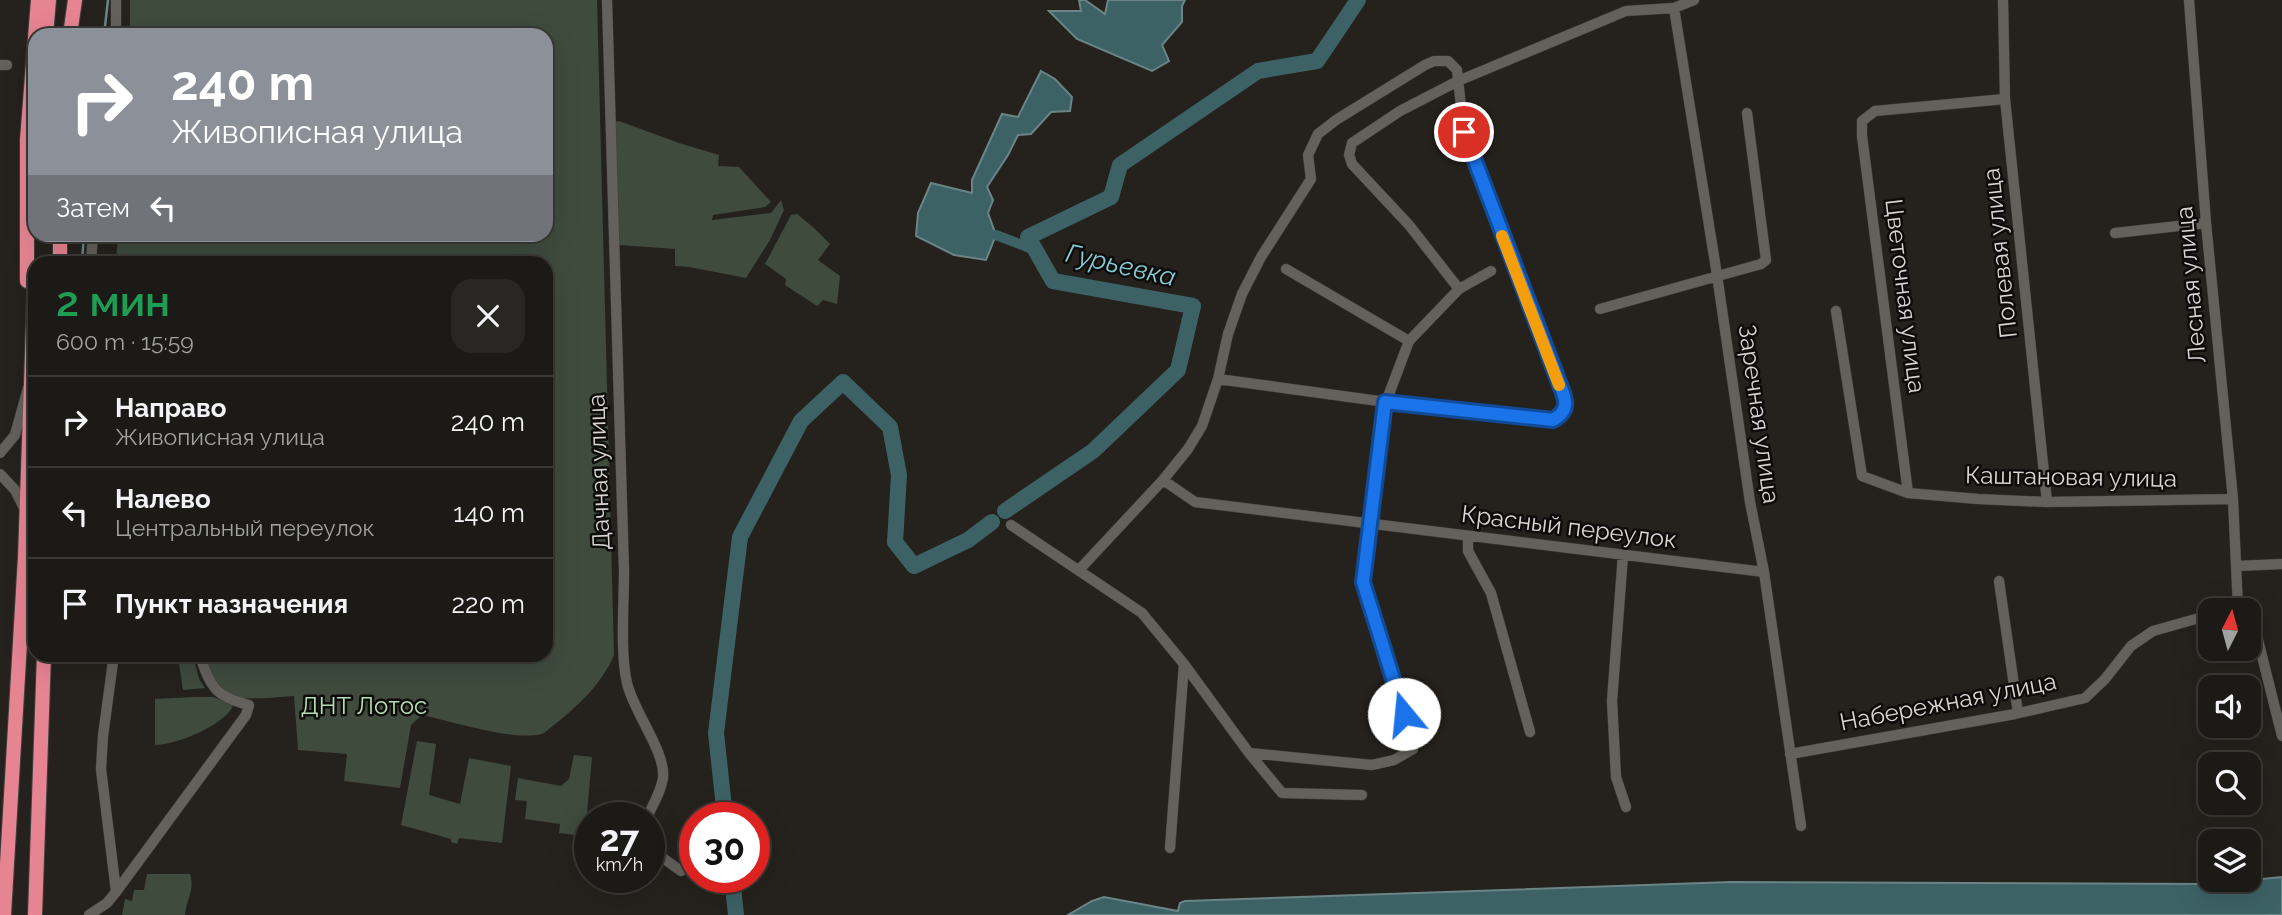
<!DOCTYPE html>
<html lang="ru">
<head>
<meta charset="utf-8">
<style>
  :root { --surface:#1c1a16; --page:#292723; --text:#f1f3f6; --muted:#a0a1a1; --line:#3a3835 }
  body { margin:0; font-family:Raleway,sans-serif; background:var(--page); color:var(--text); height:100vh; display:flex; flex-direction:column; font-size:26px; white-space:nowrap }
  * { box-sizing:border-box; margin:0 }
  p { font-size:23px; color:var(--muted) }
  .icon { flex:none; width:38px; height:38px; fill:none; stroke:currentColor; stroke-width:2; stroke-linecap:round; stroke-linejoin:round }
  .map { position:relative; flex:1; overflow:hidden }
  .details { position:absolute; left:28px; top:256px; width:525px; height:406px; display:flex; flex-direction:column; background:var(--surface); border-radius:21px; box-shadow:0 7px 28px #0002,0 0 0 2px var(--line) }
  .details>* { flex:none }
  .banner { position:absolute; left:28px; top:28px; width:525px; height:214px; border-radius:21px; box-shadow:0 7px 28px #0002,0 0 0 2px var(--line); background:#8c9099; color:#fff; overflow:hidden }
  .needle { width:46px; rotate:6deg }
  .controls { position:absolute; left:2198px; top:598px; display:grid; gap:14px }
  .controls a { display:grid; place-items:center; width:63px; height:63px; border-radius:14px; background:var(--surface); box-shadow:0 7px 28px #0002,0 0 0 2px var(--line); font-size:35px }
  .speed { position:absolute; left:574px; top:802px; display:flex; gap:14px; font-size:35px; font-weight:700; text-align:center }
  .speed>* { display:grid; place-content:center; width:91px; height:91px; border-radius:50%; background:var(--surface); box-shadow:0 7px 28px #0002,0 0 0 2px var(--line); line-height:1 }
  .speed small { font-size:18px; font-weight:400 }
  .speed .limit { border:10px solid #d22; background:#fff; color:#111 }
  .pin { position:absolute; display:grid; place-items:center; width:60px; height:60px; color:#fff; margin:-30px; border:4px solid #fff; border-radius:50%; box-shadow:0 2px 7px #0007 }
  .me { position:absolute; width:77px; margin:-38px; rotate:343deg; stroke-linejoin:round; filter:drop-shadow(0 0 5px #0008) }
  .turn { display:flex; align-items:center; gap:24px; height:147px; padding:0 28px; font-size:32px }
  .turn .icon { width:91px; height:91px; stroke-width:2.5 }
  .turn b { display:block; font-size:49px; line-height:60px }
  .then { display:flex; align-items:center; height:66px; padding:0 28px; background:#0003; gap:14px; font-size:26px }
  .round { display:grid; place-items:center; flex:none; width:74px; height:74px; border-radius:21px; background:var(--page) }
  .overview { display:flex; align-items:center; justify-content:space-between; height:119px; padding:0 28px }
  h1 { font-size:42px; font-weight:600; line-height:52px; color:#1e9e55 }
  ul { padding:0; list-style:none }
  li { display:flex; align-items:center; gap:21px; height:91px; padding:0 28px; border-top:2px solid var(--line) }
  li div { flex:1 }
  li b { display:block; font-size:26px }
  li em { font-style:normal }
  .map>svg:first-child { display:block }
  .green { fill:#3e4b3d }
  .water { fill:#3d6266; stroke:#6b8486; stroke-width:2 }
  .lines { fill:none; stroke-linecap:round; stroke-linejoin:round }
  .stream { stroke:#6b8486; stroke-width:2.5 }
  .canal { stroke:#3d6266; stroke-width:10 }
  .river { stroke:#3d6266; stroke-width:16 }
  .minor-casing { stroke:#42403c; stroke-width:11 }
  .highway-casing { stroke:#42403c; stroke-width:16 }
  .minor { stroke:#64615c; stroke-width:10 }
  .highway { stroke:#e68492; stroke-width:14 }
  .route-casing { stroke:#114b97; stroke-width:18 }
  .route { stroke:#1a73e8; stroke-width:12 }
  .slow { stroke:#f59e0b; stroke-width:12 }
  .labels { text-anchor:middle; stroke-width:5; stroke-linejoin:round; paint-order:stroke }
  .street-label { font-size:24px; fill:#d7d5d2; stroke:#0d0c0a }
  .park-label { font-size:24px; fill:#b4ddb2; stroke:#0d0c0a }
  .water-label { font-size:26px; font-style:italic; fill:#84ccd5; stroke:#0d0c0a }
</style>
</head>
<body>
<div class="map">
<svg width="2282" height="915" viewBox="0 0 2282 915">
  <rect width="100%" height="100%" fill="#25221d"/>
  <path class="green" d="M130 0H597L614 655C601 687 571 712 544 733 519 743 450 721 422 715L411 725 400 788 344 781 347 754 298 750 294 696C278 697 230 703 218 690 211 682 207 665 202 655L546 654V262H116L118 235 546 234V35H130Z
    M619 121 679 143 719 155 718 166 739 167 771 202 765 207 713 215 712 220 771 213 781 200 784 210 770 240 746 278 689 267 675 266V249L619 245 615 122Z
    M797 214 814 228 830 244 818 260 840 276 837 304 823 300 817 306 785 285 786 279 765 264 791 215Z
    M170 655H193L199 679 205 688 183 690 178 657Z
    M194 697H214L233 706C224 725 177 745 155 745V699Z
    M417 741 436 744 429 795 460 804 469 758 511 766 502 843 459 838 457 844 451 842V839L401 825Z
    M574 755 592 757 585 836 559 833 560 824 525 819 527 801 515 800 518 778 561 786 569 779Z
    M147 874H190C195 891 187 897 185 915H122L125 899 132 901 134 890H144Z"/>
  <path class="water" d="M1079 0H1085L1105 14 1108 0H1185L1182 6V22L1162 45 1169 61 1152 71 1077 39 1049 11H1081Z
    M1041 71 1055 79 1072 97 1070 111 1051 112 1031 134 1018 135 1008 155 987 187 993 200 988 213 996 235 986 260 954 255 916 236 918 213 931 183 972 193V180L1002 114 1018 117Z
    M2282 877V915H1068L1092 901 1104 897 1178 911 1180 903 1185 901 1731 882 2211 884Z"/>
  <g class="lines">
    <path class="stream" d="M104 35 108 0
      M82 262 84 234"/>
    <path class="canal" d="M996 235 1035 250"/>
    <path class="river" d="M1005 511 1093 451 1178 370 1193 306 1053 281 1028 237 1111 197 1120 165 1258 71 1317 61 1358 0
      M725 817 716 733 740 537 801 421 843 382 890 427 899 475 895 542 914 566 968 540 992 522
      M732 877 736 915"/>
    <defs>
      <path id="minor" d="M607 0 624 571C624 603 620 653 627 683 633 711 666 752 663 778 661 792 653 805 647 817
        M2003 0 2005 99 2047 502
        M2189 0 2206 223 2233 499 2238 608 2226 611
        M1674 8 1717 275 1750 502 1764 572 1801 826
        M116 35V0
        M0 65H7
        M2115 233 2206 223
        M91 262 93 234
        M1286 269 1409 341
        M1459 289 1409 225 1352 164 1349 155 1352 143 1400 111 1458 81 1626 11 1674 8 1694 0
        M1600 309 1761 264 1766 260 1747 113
        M1836 311 1862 476 1908 493 1978 499 2047 502 2233 499
        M0 453 15 435 28 388
        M0 474 15 490 25 510
        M1163 480 1195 502 1764 572
        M1908 493 1862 136V121L1875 111 2005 99
        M1011 525 1142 613 1184 664 1249 753 1282 793 1362 795
        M1468 536V551L1491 593 1530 732
        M1623 555 1612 701 1616 777 1626 807
        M2237 566 2282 564
        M1079 570 1163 480 1188 449 1202 426 1218 379 1228 334 1242 294 1261 257 1311 179 1308 155 1318 134 1336 120 1425 65 1434 61H1448L1457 70 1464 133 1565 401C1566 412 1562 415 1553 420L1386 402 1218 379
        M1999 581 2018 713
        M2249 620 2255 628 2282 736
        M114 654 103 736 101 769 116 891
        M1249 753 1372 765 1394 760 1413 749V740L1363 582 1368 524 1386 402 1409 341 1459 289 1491 271
        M1790 754 2015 714 2085 698 2105 679 2131 646 2153 631 2210 615
        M649 848 681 871
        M1170 848 1184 664
        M89 915 107 903 116 892 246 715 249 705C213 696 211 686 199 654"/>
      <path id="highway" d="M46 35 49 0
        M70 35 75 0
        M60 262V234
        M27 281V140L38 0
        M4 915 25 557 35 268
        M35 915 44 654"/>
    </defs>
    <use href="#minor" class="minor-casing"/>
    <use href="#highway" class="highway-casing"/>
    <use href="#minor" class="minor"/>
    <use href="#highway" class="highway"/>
  </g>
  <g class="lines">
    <defs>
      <path id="route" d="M1404 714 1363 582 1385 402 1553 420C1574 408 1563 395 1557 377L1464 132"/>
    </defs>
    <use href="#route" class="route-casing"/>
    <use href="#route" class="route"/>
    <path class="slow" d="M1502 236 1559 385"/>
  </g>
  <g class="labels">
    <g class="street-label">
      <text transform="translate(2000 253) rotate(-96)" y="8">Полевая улица</text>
      <text transform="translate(2191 285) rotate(-95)" y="8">Лесная улица</text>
      <text transform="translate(1905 296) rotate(83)" y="8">Цветочная улица</text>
      <text transform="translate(1759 414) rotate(82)" y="8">Заречная улица</text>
      <text transform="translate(599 472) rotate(-92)" y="8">Дачная улица</text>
      <text transform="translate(2071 477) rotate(1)" y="8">Каштановая улица</text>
      <text transform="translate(1569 527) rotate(7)" y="8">Красный переулок</text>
      <text transform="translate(1948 702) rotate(-11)" y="8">Набережная улица</text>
    </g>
    <g class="park-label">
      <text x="364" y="714">ДНТ Лотос</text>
    </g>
    <g class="water-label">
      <text transform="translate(1121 265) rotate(13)" y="9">Гурьевка</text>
    </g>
  </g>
</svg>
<div class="controls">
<a><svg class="needle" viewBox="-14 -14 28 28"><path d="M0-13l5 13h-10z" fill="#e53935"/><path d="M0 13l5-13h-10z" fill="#a0a1a1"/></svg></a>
<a><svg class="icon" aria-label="sound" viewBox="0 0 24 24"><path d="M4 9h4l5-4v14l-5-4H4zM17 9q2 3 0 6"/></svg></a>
<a><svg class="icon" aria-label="search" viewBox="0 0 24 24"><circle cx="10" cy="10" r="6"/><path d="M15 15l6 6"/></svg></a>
<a><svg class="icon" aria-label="layers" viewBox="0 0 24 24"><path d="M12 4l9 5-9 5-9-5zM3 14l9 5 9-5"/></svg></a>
</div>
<div class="speed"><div>27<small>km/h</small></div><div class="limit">30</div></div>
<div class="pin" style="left:1464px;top:132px;background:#d93025"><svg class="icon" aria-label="arrive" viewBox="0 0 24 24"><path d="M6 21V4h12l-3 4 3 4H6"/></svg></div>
<svg class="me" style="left:1404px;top:714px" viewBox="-20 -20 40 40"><circle r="19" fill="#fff"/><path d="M0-13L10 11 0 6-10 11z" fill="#1a73e8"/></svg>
<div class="banner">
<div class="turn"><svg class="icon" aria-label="right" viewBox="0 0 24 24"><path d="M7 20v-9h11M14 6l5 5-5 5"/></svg><div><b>240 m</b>Живописная улица</div></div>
<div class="then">Затем<svg class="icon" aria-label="left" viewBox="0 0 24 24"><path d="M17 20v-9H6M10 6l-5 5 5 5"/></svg></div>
</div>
<section class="details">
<div class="overview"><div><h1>2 мин</h1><p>600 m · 15:59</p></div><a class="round"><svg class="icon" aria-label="close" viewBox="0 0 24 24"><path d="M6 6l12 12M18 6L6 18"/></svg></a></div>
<ul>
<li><svg class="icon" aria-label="right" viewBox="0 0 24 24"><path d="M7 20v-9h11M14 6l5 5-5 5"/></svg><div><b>Направо</b><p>Живописная улица</p></div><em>240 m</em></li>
<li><svg class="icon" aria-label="left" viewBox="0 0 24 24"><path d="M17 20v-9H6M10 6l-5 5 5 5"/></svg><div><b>Налево</b><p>Центральный переулок</p></div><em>140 m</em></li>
<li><svg class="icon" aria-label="arrive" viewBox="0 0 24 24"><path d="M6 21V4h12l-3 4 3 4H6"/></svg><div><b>Пункт назначения</b></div><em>220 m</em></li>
</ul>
</section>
</div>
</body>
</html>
